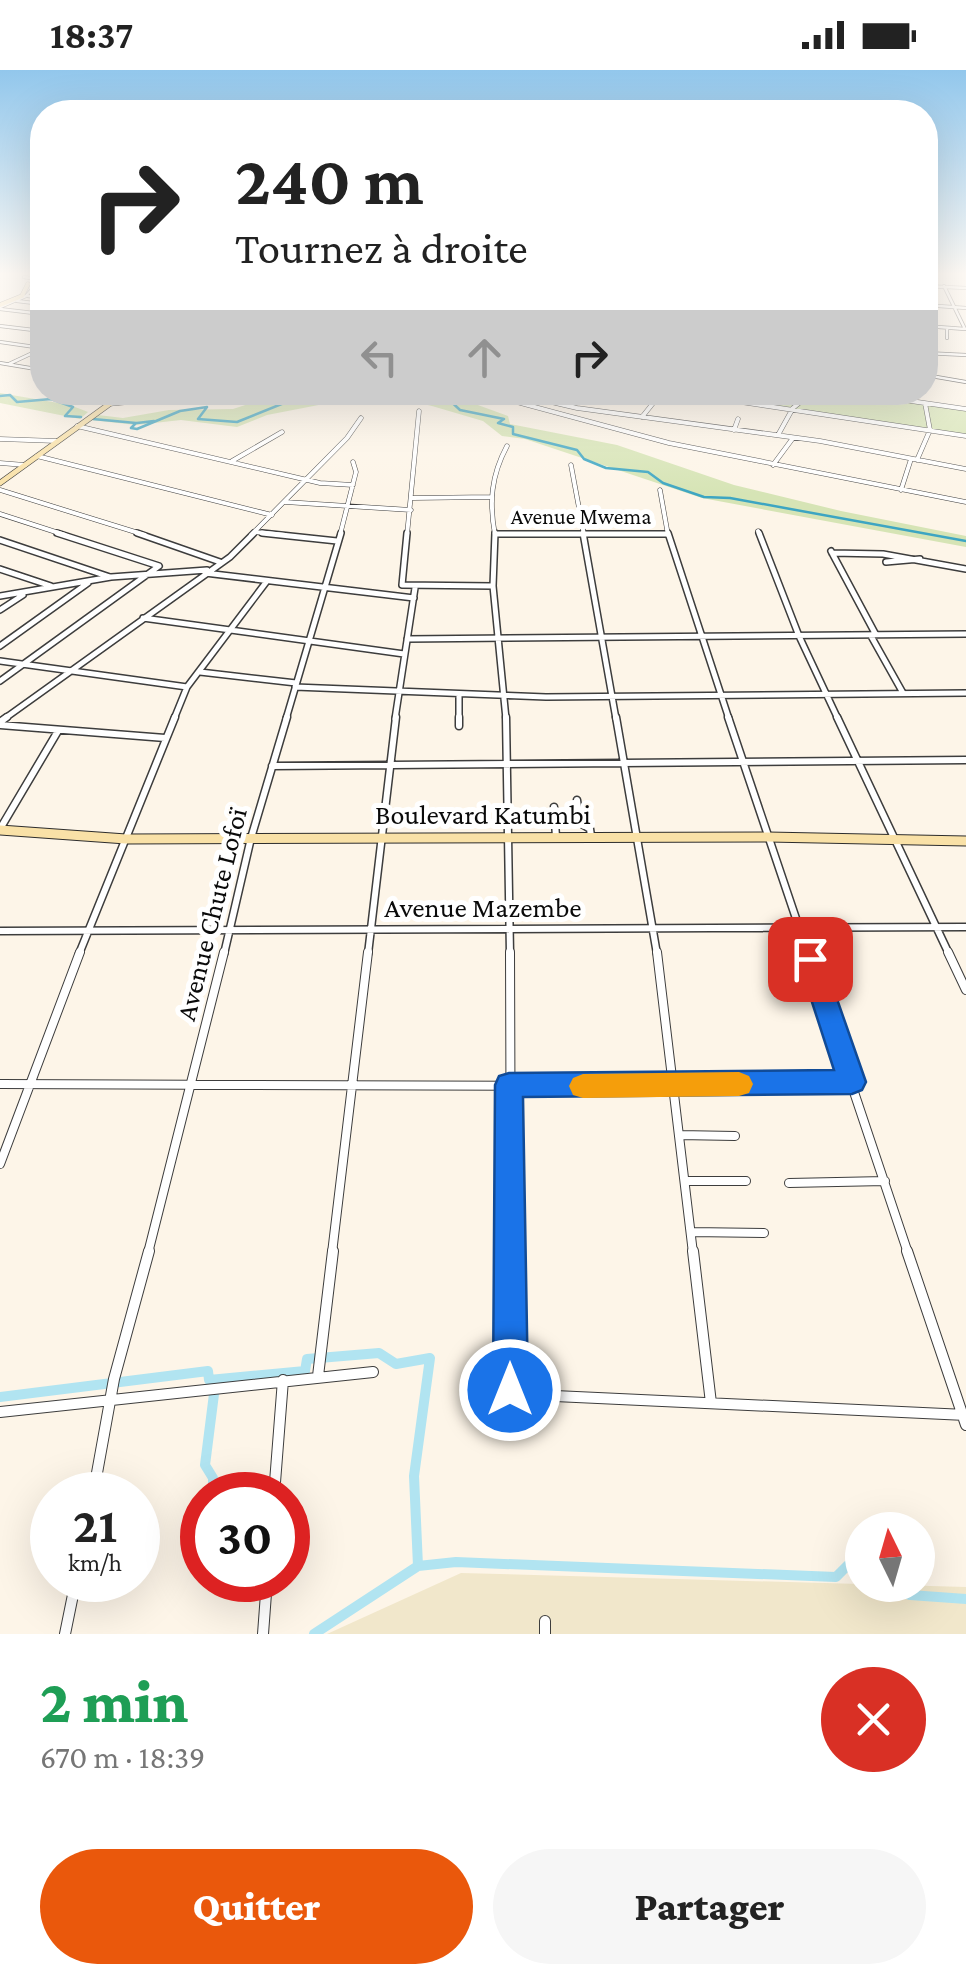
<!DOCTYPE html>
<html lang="fr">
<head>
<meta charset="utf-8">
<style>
  :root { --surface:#fff; --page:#f6f6f6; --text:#222; --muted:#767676; --accent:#ea580c }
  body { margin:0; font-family:"Crimson Pro",serif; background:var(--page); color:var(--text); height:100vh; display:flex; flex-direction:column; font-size:38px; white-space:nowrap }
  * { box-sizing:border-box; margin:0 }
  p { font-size:32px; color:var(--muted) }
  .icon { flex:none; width:55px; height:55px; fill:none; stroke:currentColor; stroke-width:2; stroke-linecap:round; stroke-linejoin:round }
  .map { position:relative; height:1564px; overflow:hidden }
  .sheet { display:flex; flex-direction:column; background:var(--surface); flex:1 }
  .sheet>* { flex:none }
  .hud { position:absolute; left:30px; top:30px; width:908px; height:305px; border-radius:40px; box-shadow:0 10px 40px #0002; background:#fff; color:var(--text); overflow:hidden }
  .needle { width:65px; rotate:355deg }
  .controls { position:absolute; left:845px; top:1442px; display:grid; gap:20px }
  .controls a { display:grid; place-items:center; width:90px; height:90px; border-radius:50%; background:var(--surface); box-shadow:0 10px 40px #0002; font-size:50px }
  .speed { position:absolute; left:30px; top:1402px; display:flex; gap:20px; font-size:50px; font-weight:700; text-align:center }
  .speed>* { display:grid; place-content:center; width:130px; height:130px; border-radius:50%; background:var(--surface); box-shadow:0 10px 40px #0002; line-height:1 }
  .speed small { font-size:25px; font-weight:400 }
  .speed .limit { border:15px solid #d22; background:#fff; color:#111 }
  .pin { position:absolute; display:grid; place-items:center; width:85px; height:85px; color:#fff; margin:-42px; border-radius:20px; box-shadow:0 5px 15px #0006 }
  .me { position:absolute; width:110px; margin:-55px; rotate:0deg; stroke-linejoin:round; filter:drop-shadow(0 0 8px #0008) }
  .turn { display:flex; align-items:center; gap:35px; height:210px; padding:0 40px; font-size:45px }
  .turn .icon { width:130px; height:130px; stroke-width:2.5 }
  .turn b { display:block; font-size:70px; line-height:85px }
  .lanes { display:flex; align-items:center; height:95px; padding:0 40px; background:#0003; justify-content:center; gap:50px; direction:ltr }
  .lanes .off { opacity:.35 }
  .round { display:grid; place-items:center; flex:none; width:105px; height:105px; border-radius:52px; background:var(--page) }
  .headline { display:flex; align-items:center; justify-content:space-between; height:170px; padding:0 40px }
  h1 { font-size:60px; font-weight:800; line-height:75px; color:#1e9e55 }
  .primary-button { display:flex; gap:20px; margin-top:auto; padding:20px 40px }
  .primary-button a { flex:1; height:115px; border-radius:60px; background:var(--accent); color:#fff; font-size:40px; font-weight:800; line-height:115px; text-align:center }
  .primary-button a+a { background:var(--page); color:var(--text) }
  .status { display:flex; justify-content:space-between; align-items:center; height:70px; padding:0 50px; background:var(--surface); direction:ltr }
  .status svg { height:28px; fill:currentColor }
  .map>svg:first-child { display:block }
  .farmland { fill:#f1e7cb }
  .green { fill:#d6e4b5 }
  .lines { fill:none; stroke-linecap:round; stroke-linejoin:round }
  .stream { stroke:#3da5c2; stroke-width:2.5 }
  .canal { stroke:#b1e4f1; stroke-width:10 }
  .street-far5-casing { stroke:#3d3d3d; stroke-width:4 }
  .street-far4-casing { stroke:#3d3d3d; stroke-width:5 }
  .street-far3-casing { stroke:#3d3d3d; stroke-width:8 }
  .street-far2-casing { stroke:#3d3d3d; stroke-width:9 }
  .street-far1-casing { stroke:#3d3d3d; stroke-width:10 }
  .street-casing { stroke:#3d3d3d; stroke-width:12 }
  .secondary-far2-casing { stroke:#2c2c2c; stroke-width:5 }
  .secondary-far1-casing { stroke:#2c2c2c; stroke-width:6 }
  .secondary-casing { stroke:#2c2c2c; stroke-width:11 }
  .street-far5 { stroke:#fff; stroke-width:2.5 }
  .street-far4 { stroke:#fff; stroke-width:4 }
  .street-far3 { stroke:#fff; stroke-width:5 }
  .street-far2 { stroke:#fff; stroke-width:6 }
  .street-far1 { stroke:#fff; stroke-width:8 }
  .street { stroke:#fff; stroke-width:10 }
  .secondary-far2 { stroke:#f9e1a7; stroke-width:4 }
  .secondary-far1 { stroke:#f9e1a7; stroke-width:5 }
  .secondary { stroke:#f9e1a7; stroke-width:9 }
  .route { fill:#1a73e8; stroke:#114b97; stroke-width:2.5 }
  .slow { fill:#f59e0b }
  .labels { text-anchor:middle; stroke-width:10; stroke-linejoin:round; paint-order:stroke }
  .far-street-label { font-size:22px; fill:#0a0a0a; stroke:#fff }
  .street-label { font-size:28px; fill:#0a0a0a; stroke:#fff }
</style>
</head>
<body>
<div class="status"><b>18:37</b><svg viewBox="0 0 49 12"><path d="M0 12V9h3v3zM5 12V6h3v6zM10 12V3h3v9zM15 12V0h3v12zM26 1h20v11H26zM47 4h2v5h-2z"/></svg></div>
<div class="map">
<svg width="966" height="1564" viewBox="0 0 966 1564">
  <rect width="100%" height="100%" fill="#fdf5e8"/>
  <path class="farmland" d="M461 1503 966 1517V1564H327Z"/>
  <path class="green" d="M347 322 445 323 508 346 510 354 617 375 734 415 841 441 966 466V477L702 428 525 369 502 366 483 351 432 336 398 328 360 327 267 345 237 357 181 350 136 355 91 350 98 345 123 348 169 340 233 339 267 328 308 329Z
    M835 322 966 340V365L668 323Z
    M0 323 70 335 88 342 80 349 0 333Z"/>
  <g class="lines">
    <path class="stream" d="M0 326 10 325 17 332 51 329 73 337 65 346 81 347
      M93 349 136 353 131 358 137 359 180 341 207 337 198 349 237 352 294 329 311 333 343 325 403 324 414 333 442 323 460 340 504 349 498 353 513 357V364L577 380 584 389 606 398 648 402 663 413 704 427 730 428 966 471
      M137 353 154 351"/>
    <path class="canal" d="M211 1316 214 1324 205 1395 213 1408V1425
      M0 1327 208 1301 209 1310 305 1301 307 1289 379 1283 396 1294 430 1288 414 1406 418 1496
      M882 1515 910 1525 966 1529
      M314 1564 418 1496 456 1492 836 1507 848 1495 862 1507"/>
    <defs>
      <path id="street-far5" d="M24 207 42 210
        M925 216 966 218
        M944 216 965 259
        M28 226 42 228
        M17 231 42 234
        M925 235 966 238
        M0 237 26 226 35 216
        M0 239 42 244
        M0 256 42 261
        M925 256 965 259
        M947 258V268
        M0 272 42 278
        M925 283 966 285
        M0 293 42 300
        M9 294 39 280
        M925 305 966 312"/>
      <path id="street-far4" d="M479 322 669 373 966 432
        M508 322 577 338 820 371 966 399
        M674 322 966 366
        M849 322 966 339
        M588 327 592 322
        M108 334 194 326 195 322
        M642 347 662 322
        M77 356 320 413 353 415
        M734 360 738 349
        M778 365 793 338 813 322
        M0 369 57 371
        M37 386 272 445
        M917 390 930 360 925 333
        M232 391 282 362
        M0 393 25 395
        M571 395 584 465
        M773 395 793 368
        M0 420 145 465
        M660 420 668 465
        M901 420 911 389
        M413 428 491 427
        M285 432 411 440
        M0 444 65 465
        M758 461 760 465
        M255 462 285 465
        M495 464H668
        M251 465 347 368 361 348
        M340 465 356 402 353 392
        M407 465 419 341
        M495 465C489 432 491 406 507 376"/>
      <path id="street-far3" d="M137 463 220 492
        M262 463 337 471
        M407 463 402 515 493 516
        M495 463 493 516 506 649
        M583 463 616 649
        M668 463 729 649
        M759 463 799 566 838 649
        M495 464H668
        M0 470 110 507
        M831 481 876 565
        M832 483 883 484 966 499
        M886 492 920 489
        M0 499 51 516
        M205 503 414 528
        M0 526 111 507 207 500
        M0 540 23 525
        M143 548 404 584
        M871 566 903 623
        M407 569 966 564
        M0 576 88 513
        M0 591 187 617
        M200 602 296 613
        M0 611 159 496 57 463
        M295 617 546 627 966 623
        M459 626V649
        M4 649 230 487 254 463
        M174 649 187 617 267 511
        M286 649 341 463
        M395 649 415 518"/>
      <path id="street-far2" d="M459 647V656
        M506 647 510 884
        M616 647 657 884
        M728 647 808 884
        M837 647 949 884
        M0 652 7 647
        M0 655 165 668
        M272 696 966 690
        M577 730 580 753 590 759 591 766
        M554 737 556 767
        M0 759 58 661
        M0 861 966 857
        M79 884 175 647
        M224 884 251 768 287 647
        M368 884 396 647"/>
      <path id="street-far1" d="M510 882 511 1183
        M657 882 693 1183
        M807 882 908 1183
        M948 882 966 920
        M0 1014 559 1016 852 1012
        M679 1065 735 1066
        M0 1094 80 882
        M685 1111H746
        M789 1113 885 1111
        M691 1162 764 1163
        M148 1183 224 882
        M332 1183 368 882"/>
      <path id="street" d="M511 1181 512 1324 966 1345
        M693 1181 711 1333
        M907 1181 966 1355
        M318 1306 333 1181
        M0 1342 373 1302
        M93 1425 114 1309 149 1181
        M274 1425 283 1310
        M545 1551V1564
        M65 1564 76 1510
        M263 1564 267 1510"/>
      <path id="secondary-far2" d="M0 235 22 226 28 214"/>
      <path id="secondary-far1" d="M0 413 126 322"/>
      <path id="secondary" d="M0 760 126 769 768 767 966 771"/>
    </defs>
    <use href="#street-far5" class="street-far5-casing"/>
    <use href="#street-far4" class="street-far4-casing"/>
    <use href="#street-far3" class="street-far3-casing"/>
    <use href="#street-far2" class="street-far2-casing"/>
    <use href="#street-far1" class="street-far1-casing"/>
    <use href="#street" class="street-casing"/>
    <use href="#secondary-far2" class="secondary-far2-casing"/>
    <use href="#secondary-far1" class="secondary-far1-casing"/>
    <use href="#secondary" class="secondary-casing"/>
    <use href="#street-far5" class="street-far5"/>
    <use href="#street-far4" class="street-far4"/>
    <use href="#street-far3" class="street-far3"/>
    <use href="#street-far2" class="street-far2"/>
    <use href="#street-far1" class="street-far1"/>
    <use href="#street" class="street"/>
    <use href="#secondary-far2" class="secondary-far2"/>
    <use href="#secondary-far1" class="secondary-far1"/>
    <use href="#secondary" class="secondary"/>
  </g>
  <linearGradient id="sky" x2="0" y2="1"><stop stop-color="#92c7ec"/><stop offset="0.48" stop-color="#fefaf5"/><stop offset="1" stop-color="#fefaf5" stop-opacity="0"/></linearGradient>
  <rect width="966" height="425" fill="url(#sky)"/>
  <path class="route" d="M810 879 819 882 823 889 866 1012 862 1020 852 1024 523 1027 528 1320 523 1332 510 1337 498 1332 493 1320 495 1015 499 1006 509 1003 834 1000 798 889 802 882Z"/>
  <path class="slow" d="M739 1002 749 1006 753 1014 749 1023 739 1026 583 1028 573 1025 569 1016 573 1008 583 1004Z"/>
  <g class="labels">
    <g class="far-street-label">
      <text x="581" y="454">Avenue Mwema</text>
    </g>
    <g class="street-label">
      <text x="483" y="754">Boulevard Katumbi</text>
      <text x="483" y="847">Avenue Mazembe</text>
      <text transform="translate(211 844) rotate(-76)" y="10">Avenue Chute Lofoï</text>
    </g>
  </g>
</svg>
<div class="controls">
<a><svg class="needle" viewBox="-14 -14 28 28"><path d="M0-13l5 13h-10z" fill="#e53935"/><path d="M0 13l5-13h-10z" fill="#767676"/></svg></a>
</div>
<div class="speed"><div>21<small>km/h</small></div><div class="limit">30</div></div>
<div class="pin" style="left:810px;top:889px;background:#d93025"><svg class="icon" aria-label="arrive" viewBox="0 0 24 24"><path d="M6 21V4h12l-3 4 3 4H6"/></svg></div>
<svg class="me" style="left:510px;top:1320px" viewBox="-20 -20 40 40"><circle r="17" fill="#1a73e8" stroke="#fff" stroke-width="3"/><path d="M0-11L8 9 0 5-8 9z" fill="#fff"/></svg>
<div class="hud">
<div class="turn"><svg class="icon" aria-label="right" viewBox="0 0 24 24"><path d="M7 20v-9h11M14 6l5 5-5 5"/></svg><div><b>240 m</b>Tournez à droite</div></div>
<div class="lanes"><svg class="icon off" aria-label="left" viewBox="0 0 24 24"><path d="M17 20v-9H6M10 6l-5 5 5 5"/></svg><svg class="icon off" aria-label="ahead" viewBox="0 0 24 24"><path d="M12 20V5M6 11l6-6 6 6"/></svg><svg class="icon" aria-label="right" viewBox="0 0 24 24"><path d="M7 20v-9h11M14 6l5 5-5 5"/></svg></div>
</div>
</div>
<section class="sheet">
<div class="headline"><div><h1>2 min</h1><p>670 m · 18:39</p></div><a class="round" style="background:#d93025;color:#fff"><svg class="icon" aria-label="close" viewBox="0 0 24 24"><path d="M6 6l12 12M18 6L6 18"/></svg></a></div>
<div class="primary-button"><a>Quitter</a><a>Partager</a></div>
</section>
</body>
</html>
